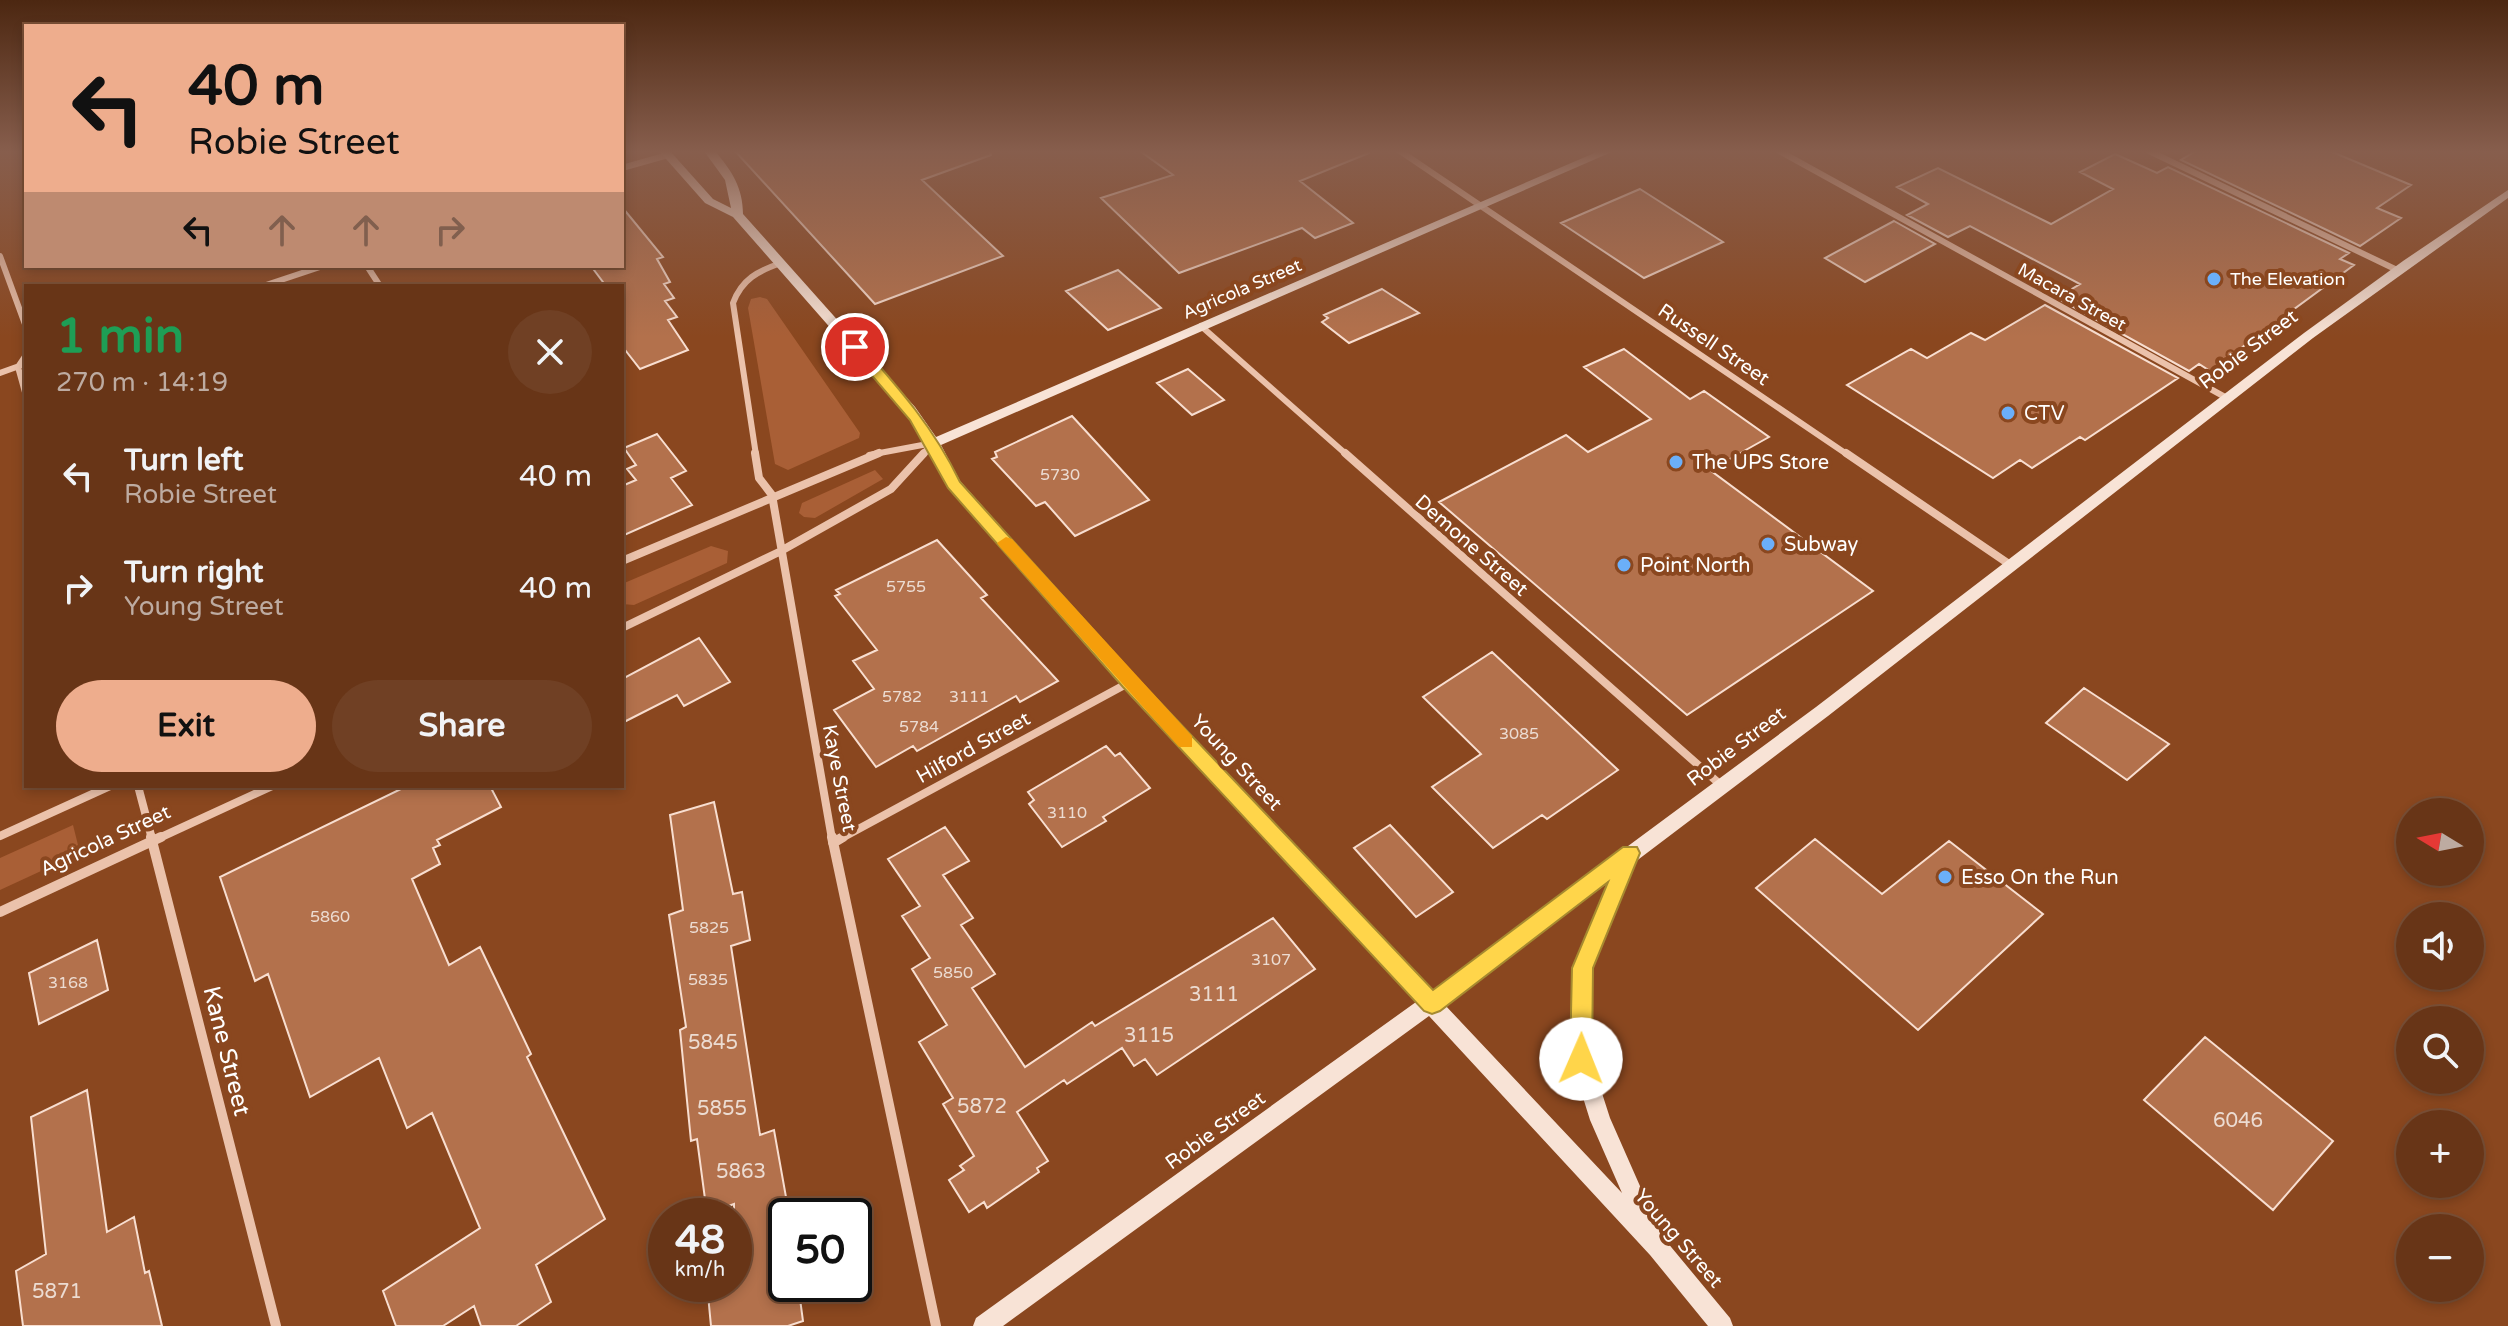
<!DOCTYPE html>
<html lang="en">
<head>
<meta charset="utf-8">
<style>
  :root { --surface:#683517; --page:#704024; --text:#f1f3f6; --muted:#bdaba1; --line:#7b5036; --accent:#eead8d }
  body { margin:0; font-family:"Varela Round",sans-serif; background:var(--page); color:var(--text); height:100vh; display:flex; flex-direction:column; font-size:30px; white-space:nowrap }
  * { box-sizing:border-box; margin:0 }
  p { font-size:26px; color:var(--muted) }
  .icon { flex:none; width:44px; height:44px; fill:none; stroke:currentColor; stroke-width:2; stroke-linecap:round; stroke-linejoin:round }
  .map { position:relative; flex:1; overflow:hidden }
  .side { position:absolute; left:24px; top:284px; width:600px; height:504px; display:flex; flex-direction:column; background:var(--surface); border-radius:0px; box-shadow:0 4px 12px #0003,0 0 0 2px var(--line) }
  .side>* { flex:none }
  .banner { position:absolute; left:24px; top:24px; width:600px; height:244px; border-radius:0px; box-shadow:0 4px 12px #0003,0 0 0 2px var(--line); background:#eead8d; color:#111; overflow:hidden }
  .needle { width:52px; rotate:280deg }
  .controls { position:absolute; left:2396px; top:798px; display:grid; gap:16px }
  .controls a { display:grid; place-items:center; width:88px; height:88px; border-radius:50%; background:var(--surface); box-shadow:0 4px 12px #0003,0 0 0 2px var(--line); font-size:40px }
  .speed { position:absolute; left:648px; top:1198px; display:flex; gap:16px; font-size:40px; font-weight:700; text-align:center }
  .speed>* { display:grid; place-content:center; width:104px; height:104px; border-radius:50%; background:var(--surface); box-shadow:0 4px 12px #0003,0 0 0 2px var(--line); line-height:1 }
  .speed small { font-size:20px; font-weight:400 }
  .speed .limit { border:4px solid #111; border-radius:12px; background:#fff; color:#111 }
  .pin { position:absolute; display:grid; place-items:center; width:68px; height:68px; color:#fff; margin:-34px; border:4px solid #fff; border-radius:50%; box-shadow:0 2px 8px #0007 }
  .me { position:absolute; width:88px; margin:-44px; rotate:1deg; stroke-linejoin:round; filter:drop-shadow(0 0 6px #0008) }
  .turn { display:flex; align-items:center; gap:28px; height:168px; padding:0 32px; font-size:36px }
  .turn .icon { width:104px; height:104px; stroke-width:2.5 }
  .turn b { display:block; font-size:56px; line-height:68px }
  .lanes { display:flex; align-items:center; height:76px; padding:0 32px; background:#0003; justify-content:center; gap:40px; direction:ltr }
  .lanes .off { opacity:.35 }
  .round { display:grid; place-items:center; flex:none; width:84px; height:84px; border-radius:42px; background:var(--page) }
  .headline { display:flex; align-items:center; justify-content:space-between; height:136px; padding:0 32px }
  h1 { font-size:48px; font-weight:700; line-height:60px; color:#1e9e55 }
  .action { display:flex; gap:16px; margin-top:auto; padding:16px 32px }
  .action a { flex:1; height:92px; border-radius:48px; background:var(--accent); color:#111; font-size:32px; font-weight:700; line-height:92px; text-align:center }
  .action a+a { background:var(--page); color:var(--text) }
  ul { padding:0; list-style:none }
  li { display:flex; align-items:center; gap:24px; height:112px; padding:0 32px }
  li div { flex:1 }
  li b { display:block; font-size:30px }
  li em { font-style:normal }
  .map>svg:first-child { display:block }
  .green { fill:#a95f36 }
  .building { fill:#b3714c; stroke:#f8ded0; stroke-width:2 }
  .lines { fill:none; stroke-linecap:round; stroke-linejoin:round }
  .street-far2 { stroke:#ebc2ab; stroke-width:6 }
  .street-far1 { stroke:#ebc2ab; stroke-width:8 }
  .street { stroke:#ebc2ab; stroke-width:10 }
  .secondary { fill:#f8e3d6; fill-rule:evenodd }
  .route { fill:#ffd54a; stroke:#a68a30; stroke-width:2 }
  .slow { fill:#f59e0b }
  .poi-dot { fill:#6baff9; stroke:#8a471f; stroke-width:3 }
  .labels { text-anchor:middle; stroke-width:8; stroke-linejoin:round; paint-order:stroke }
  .number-label { font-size:16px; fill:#ecdcd2 }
  .far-poi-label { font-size:18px; fill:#fff; stroke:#8a471f; text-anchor:start }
  .far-street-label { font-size:18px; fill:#fff; stroke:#8a471f }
  .street-label { font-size:20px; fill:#fff; stroke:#8a471f }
  .poi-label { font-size:20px; fill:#fff; stroke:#8a471f; text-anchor:start }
  .near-number-label { font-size:20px; fill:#ecdcd2 }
  .near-street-label { font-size:24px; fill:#fff; stroke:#8a471f }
</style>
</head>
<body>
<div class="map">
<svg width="2508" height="1326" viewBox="0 0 2508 1326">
  <rect width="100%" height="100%" fill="#8a471f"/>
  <path class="green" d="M760 297 767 299 860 433 859 438 788 470 775 464 748 308 751 299Z
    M875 470 883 479 815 518 804 517 799 513 802 503Z
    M711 546 728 551 727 563 634 605 622 604V584Z
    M73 825 80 853 0 890V858Z"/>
  <path class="building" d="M735 151H990L991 155 922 180 1003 256 875 304Z
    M1140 151H1369V153L1300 181 1353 223 1315 238 1302 228 1179 273 1101 198 1173 175Z
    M2196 151H2330L2411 185 2377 208 2401 218 2360 246 2181 160Z
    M2115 154 2157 173 2168 167 2349 253 2340 259 2354 265 2210 371 2199 364 2189 371 2057 298 2080 284 1970 226 1948 237 1907 215 1928 204 1897 187 1938 168 2051 224 2113 189 2080 172Z
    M1640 189 1723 242 1644 278 1561 223Z
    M622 207 663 257 657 259 670 282 664 284 674 298 665 301 677 317 668 320 688 350 640 369 622 346V286H606L591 266H622Z
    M1894 221 1935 244 1865 282 1825 258Z
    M1118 270 1161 308 1108 330 1066 291Z
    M1382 289 1419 313 1349 343 1322 322 1328 318 1324 315Z
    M2045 305 2178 378 2085 440 2080 437 2032 468 2020 460 1993 478 1847 385 1911 349 1927 358 1971 333 1985 340Z
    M1624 349 1690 399 1704 391 1769 437 1710 470 1873 591 1687 715 1439 502 1566 435 1588 452 1651 419 1584 367Z
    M1188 369 1224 400 1192 415 1157 383Z
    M1072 416 1149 500 1075 536 1045 502 1036 506 992 459 997 457 995 452Z
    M657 434 686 471 671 478 692 505 622 536V486L636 480 627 469 636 465 624 448Z
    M937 540 987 595 981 598 1058 681 1020 702 1016 696 917 751 913 746 876 767 834 710 874 689 853 661 877 650 835 596 840 594 836 590Z
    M699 638 730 682 684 706 677 695 622 723V679Z
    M1492 652 1618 770 1547 819 1542 815 1493 848 1432 787 1481 754 1423 697Z
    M2084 688 2169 744 2127 780 2046 723Z
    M1106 746 1115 756 1120 753 1150 788 1103 817 1106 821 1062 847 1029 804 1034 800 1028 792Z
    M407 786H490L501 807 437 840 440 845 433 848 440 864 412 879 449 965 480 947 531 1054 527 1057 605 1219 536 1265 551 1302 516 1326H481L474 1306 443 1326H396L383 1291 480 1228 432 1113 407 1128 379 1058 310 1097 268 974 255 981 220 877Z
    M714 802 733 894 742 892 750 940 731 946 760 1135 774 1130 786 1197V1284H798L803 1321 788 1326H711L707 1284H734V1204L707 1214 697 1139 691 1141 680 1030 686 1027 669 915 683 910 670 815Z
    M1390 825 1453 892 1416 917 1354 848Z
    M945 827 969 861 943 875 973 918 961 925 995 974 972 988 1025 1067 1092 1022 1095 1026 1273 918 1315 969 1157 1075 1145 1059 1134 1066 1122 1048 1067 1084 1064 1080 1017 1112 1048 1161 1037 1168 1039 1172 987 1208 984 1202 969 1212 949 1180 964 1170 960 1166 974 1156 943 1104 953 1098 919 1042 947 1025 912 969 930 958 902 916 920 906 888 859Z
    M1815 839 1882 894 1949 841 2043 914 1918 1030 1756 888Z
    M97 940 108 990 39 1024 29 973Z
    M2205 1037 2333 1141 2273 1210 2144 1100Z
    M87 1090 107 1232 134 1217 145 1273 149 1271 162 1326H23L16 1271 46 1254 31 1117Z"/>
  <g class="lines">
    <path class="street-far2" d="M1400 151 1848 455
      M1779 151 2225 397
      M2149 151 2395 269
      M622 168 668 155
      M0 256 26 327
      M367 266 380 286
      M263 286 323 266
      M1201 326 1347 455
      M26 355 18 367 26 396
      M0 373 22 365
      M756 455 733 303C742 279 758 271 781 263
      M869 455 933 443
      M922 455 933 443"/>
    <path class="street-far1" d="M755 453 759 478 772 495 832 839
      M1345 453 1722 786
      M1846 453 2009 564
      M622 561 879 453
      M622 628 779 552 891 489 924 453
      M138 786 152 839
      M0 836 110 786
      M157 839 272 786
      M840 839 1130 682"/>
    <path class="street" d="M151 837 276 1326
      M832 837 936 1326
      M833 843 843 837
      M0 912 161 837"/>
    <path class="secondary" d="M659 151H670L713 199 731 208 725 180 704 151H715C732 171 743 188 743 214L915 407 936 437 1599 151H1614L941 445 960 481 1136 678 1432 991 1816 707 2304 333 2403 261 2508 190V198L2313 338 1828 716 1635 862 1592 968 1591 1059 1610 1118 1662 1236 1730 1318 1733 1326H1708L1650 1255 1429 1016 1003 1326H973L976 1318 1416 1002 1124 686 949 487 927 444 905 413 733 217 705 203ZM1609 882 1574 968 1571 1059 1590 1120 1622 1193 1444 1004Z"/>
  </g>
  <linearGradient id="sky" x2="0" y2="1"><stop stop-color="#4c2711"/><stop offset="0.45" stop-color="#875e4d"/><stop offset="1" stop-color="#875e4d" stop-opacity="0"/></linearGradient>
  <rect width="2508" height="337" fill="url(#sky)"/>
  <path class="route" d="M850 344H860C899 388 934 428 960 482L1136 677 1433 990 1623 847H1637L1640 853 1593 968 1592 1059 1589 1066 1581 1069 1573 1066 1570 1059 1572 968 1608 882 1440 1011 1432 1014 1424 1011 1123 687 948 488 910 420 850 350Z"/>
  <path class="slow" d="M1006 537 1012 539 1192 736V747H1179L1000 547 997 543Z"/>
  <g class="poi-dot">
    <circle cx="2214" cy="279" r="8"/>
    <circle cx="2008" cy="413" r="8"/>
    <circle cx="1676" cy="462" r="8"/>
    <circle cx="1768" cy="544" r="8"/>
    <circle cx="1624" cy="565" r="8"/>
    <circle cx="1945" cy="877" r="8"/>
  </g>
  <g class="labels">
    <g class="number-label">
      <text x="1060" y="480">5730</text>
      <text x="906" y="592">5755</text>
      <text x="902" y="702">5782</text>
      <text x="969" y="702">3111</text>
      <text x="919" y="732">5784</text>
      <text x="1519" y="739">3085</text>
      <text x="1067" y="818">3110</text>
      <text x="330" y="922">5860</text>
      <text x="709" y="933">5825</text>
      <text x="1271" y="965">3107</text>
      <text x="953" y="978">5850</text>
      <text x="708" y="985">5835</text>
      <text x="68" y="988">3168</text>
    </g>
    <g class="far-poi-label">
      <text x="2230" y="285">The Elevation</text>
    </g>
    <g class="far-street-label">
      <text transform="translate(1242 289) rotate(-23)" y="6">Agricola Street</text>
      <text transform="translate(2072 297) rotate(29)" y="6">Macara Street</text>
    </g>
    <g class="street-label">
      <text transform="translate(1714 344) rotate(34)" y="7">Russell Street</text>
      <text transform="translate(2248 349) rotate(-37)" y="7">Robie Street</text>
      <text transform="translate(1472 545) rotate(41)" y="7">Demone Street</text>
      <text transform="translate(1736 746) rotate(-37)" y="7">Robie Street</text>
      <text transform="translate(973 747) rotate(-29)" y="7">Hilford Street</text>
      <text transform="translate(1237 762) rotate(47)" y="7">Young Street</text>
      <text transform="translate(840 778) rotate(79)" y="7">Kaye Street</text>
      <text transform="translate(105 840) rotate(-25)" y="7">Agricola Street</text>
      <text transform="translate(1215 1130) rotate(-36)" y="7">Robie Street</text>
      <text transform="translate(1679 1238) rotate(49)" y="7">Young Street</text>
    </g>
    <g class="poi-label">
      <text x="2024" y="420">CTV</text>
      <text x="1692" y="469">The UPS Store</text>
      <text x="1784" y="551">Subway</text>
      <text x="1640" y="572">Point North</text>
      <text x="1961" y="884">Esso On the Run</text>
    </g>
    <g class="near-number-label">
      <text x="1214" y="1001">3111</text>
      <text x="1149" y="1042">3115</text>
      <text x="713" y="1049">5845</text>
      <text x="982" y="1113">5872</text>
      <text x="722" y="1115">5855</text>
      <text x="2238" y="1127">6046</text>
      <text x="741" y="1178">5863</text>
      <text x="57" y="1298">5871</text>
    </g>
    <g class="near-street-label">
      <text transform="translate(227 1051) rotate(76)" y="8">Kane Street</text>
    </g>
  </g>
</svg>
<div class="controls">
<a><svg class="needle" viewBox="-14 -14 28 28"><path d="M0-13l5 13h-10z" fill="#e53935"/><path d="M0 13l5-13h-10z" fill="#bdaba1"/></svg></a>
<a><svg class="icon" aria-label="sound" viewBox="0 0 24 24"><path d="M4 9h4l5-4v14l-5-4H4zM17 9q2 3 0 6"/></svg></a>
<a><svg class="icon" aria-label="search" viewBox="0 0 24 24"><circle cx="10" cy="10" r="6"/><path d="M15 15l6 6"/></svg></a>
<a>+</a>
<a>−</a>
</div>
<div class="speed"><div>48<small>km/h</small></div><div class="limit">50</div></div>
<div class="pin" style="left:855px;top:347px;background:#d93025"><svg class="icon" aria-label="arrive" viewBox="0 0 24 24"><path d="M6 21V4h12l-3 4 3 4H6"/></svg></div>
<svg class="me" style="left:1581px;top:1059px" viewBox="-20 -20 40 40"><circle r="19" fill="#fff"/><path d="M0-13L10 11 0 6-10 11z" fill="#ffd54a"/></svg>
<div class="banner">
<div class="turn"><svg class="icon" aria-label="left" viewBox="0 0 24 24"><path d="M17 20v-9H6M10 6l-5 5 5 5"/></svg><div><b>40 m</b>Robie Street</div></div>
<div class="lanes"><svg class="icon" aria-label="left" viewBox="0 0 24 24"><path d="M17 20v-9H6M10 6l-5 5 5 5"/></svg><svg class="icon off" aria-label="ahead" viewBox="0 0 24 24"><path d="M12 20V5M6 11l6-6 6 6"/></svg><svg class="icon off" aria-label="ahead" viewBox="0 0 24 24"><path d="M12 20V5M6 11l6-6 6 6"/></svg><svg class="icon off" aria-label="right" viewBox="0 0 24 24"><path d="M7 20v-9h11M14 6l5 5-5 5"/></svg></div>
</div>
<section class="side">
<div class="headline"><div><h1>1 min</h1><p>270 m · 14:19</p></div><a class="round"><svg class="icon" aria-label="close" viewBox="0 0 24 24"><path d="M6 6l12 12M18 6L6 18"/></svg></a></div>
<ul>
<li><svg class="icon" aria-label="left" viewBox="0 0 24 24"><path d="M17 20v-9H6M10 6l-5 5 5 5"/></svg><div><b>Turn left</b><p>Robie Street</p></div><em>40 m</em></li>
<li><svg class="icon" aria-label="right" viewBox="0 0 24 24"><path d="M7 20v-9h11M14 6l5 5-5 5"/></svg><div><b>Turn right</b><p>Young Street</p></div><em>40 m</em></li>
</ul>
<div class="action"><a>Exit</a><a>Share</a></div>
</section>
</div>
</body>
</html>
